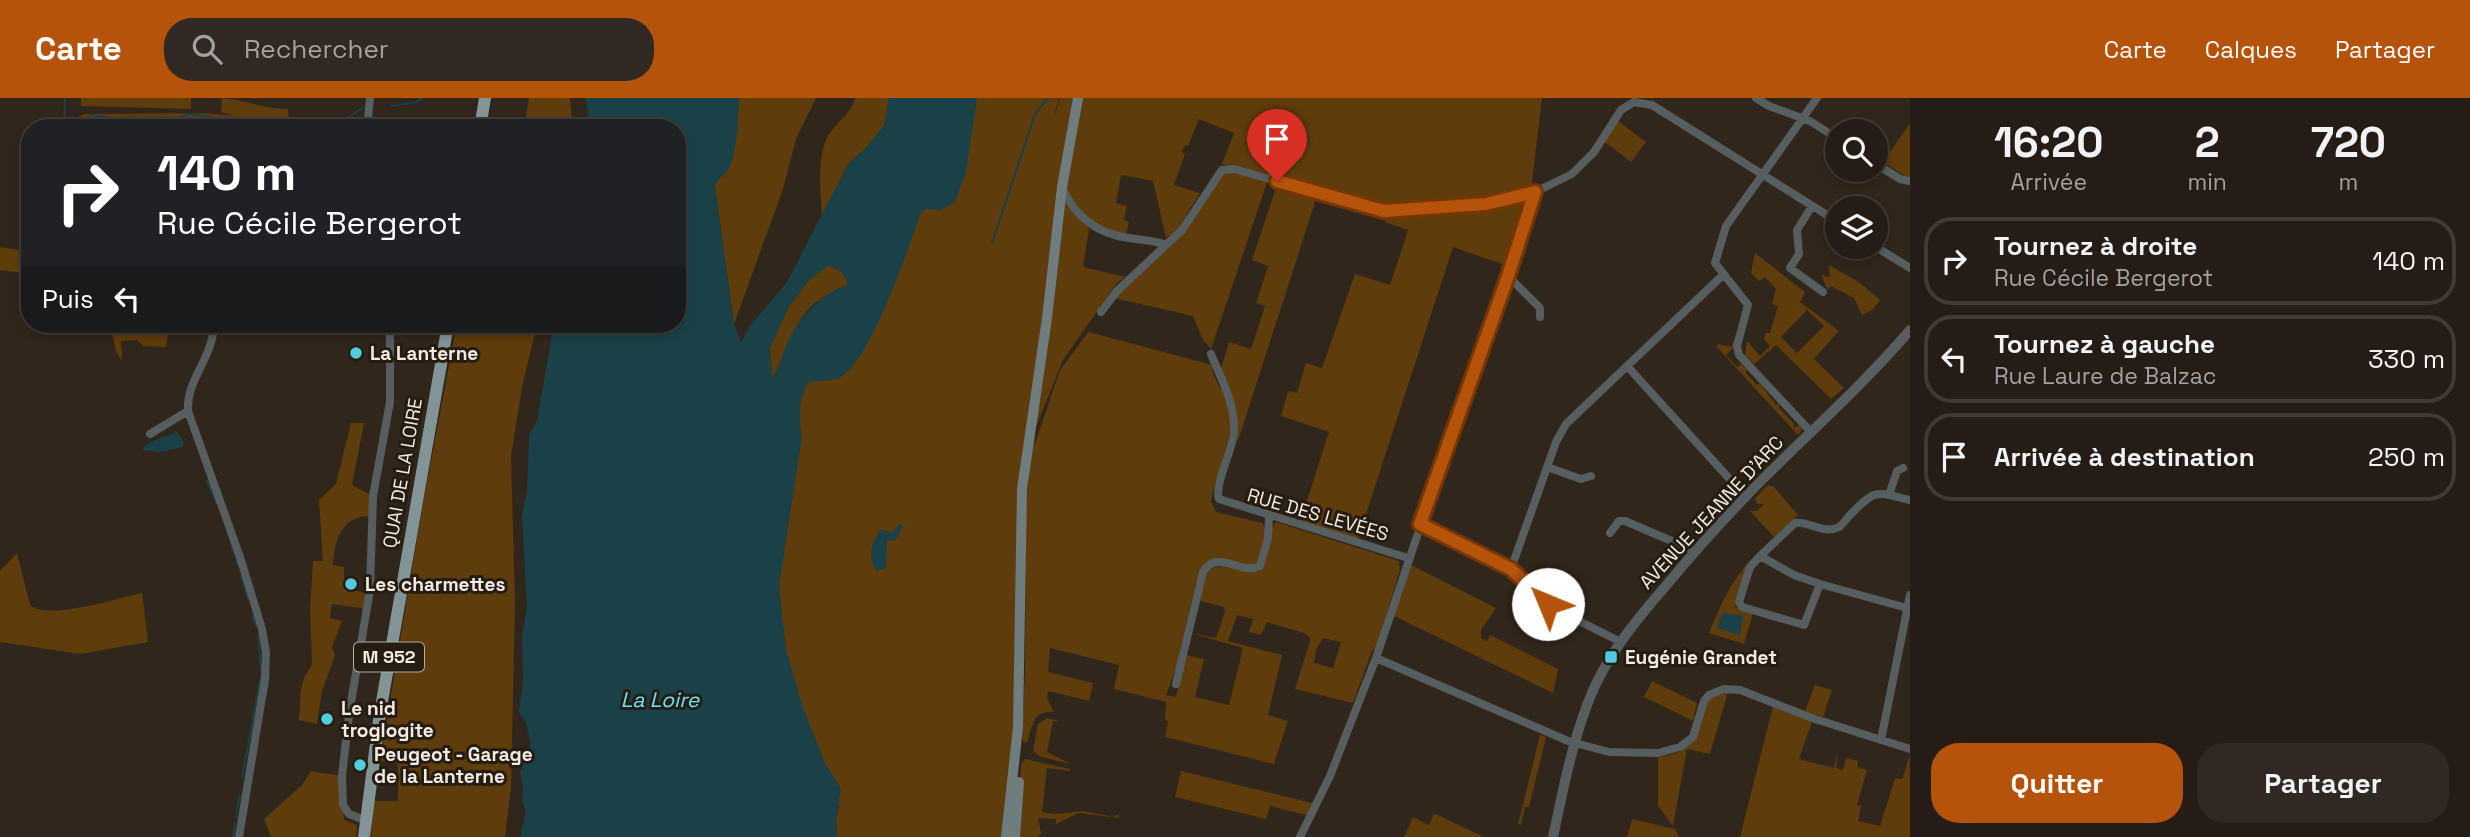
<!DOCTYPE html>
<html lang="fr">
<head>
<meta charset="utf-8">
<style>
  :root { --surface:#241c15; --page:#302922; --text:#f1f3f6; --muted:#a3a1a0; --line:#413a34; --accent:#b45309 }
  body { margin:0; font-family:"Space Grotesk",sans-serif; background:var(--page); color:var(--text); height:100vh; display:flex; flex-direction:column; font-size:26px; white-space:nowrap }
  * { box-sizing:border-box; margin:0 }
  p { font-size:23px; color:var(--muted) }
  .icon { flex:none; width:38px; height:38px; fill:none; stroke:currentColor; stroke-width:2; stroke-linecap:round; stroke-linejoin:round }
  .map { position:relative; flex:1; overflow:hidden }
  .sheet { display:flex; flex-direction:column; background:var(--surface); width:560px }
  .sheet>* { flex:none }
  .top-card { position:absolute; left:21px; top:21px; width:665px; height:214px; border-radius:28px; box-shadow:0 4px 10px #0003,0 0 0 2px var(--line); background:#202124; color:#fff; overflow:hidden }
  .fabs { position:absolute; left:1825px; top:21px; display:grid; gap:14px }
  .fabs a { display:grid; place-items:center; width:63px; height:63px; border-radius:50%; background:var(--surface); box-shadow:0 4px 10px #0003,0 0 0 2px var(--line); font-size:35px }
  .pin { position:absolute; display:grid; place-items:center; width:60px; height:60px; color:#fff; margin:-72px -30px; border-radius:50% 50% 50% 0; rotate:-45deg; box-shadow:0 0 7px #0007 }
  .pin .icon { rotate:45deg }
  .me { position:absolute; width:77px; margin:-38px; rotate:315deg; stroke-linejoin:round; filter:drop-shadow(0 0 5px #0008) }
  .turn { display:flex; align-items:center; gap:24px; height:147px; padding:0 21px; font-size:32px }
  .turn .icon { width:91px; height:91px; stroke-width:2.5 }
  .turn b { display:block; font-size:49px; line-height:60px }
  .then { display:flex; align-items:center; height:66px; padding:0 21px; background:#0003; gap:14px; font-size:26px }
  .eta { display:flex; justify-content:space-evenly; align-items:center; height:119px; text-align:center }
  .eta b { font-size:42px; font-weight:800; line-height:49px }
  .cta { display:flex; gap:14px; margin-top:auto; padding:14px 21px }
  .cta a { flex:1; height:80px; border-radius:28px; background:var(--accent); color:#fff; font-size:28px; font-weight:800; line-height:80px; text-align:center }
  .cta a+a { background:var(--page); color:var(--text) }
  ul { padding:0; list-style:none }
  li { display:flex; align-items:center; gap:21px; height:88px; margin:0 14px 10px; padding:0 7px; border:4px solid var(--line); border-radius:28px }
  li div { flex:1 }
  li b { display:block; font-size:26px }
  li em { font-style:normal }
  header { display:flex; align-items:center; gap:42px; box-sizing:border-box; height:98px; padding:0 35px; background:var(--accent); color:#fff }
  header strong { font-size:33px }
  nav { display:flex; gap:38px; margin-inline-start:auto; font-size:24px }
  .search { width:490px; height:63px; background:var(--page); display:flex; align-items:center; gap:18px; box-sizing:border-box; padding:0 24px; border-radius:28px; color:var(--muted); font-size:26px }
  main { display:flex; flex:1; min-height:0 }
  .map>svg:first-child { display:block }
  .green { fill:#5f3c0c; fill-rule:evenodd }
  .water { fill:#1b4148; fill-rule:evenodd }
  .lines { fill:none; stroke-linecap:round; stroke-linejoin:round }
  .stream { stroke:#1b4148; stroke-width:2 }
  .minor { stroke:#565e60; stroke-width:8 }
  .tertiary { stroke:#565e60; stroke-width:10 }
  .secondary { stroke:#6f7d7f; stroke-width:10 }
  .primary { stroke:#839497; stroke-width:12 }
  .route-casing { stroke:#753606; stroke-width:18 }
  .route { stroke:#b45309; stroke-width:12 }
  .poi-dot { fill:#54cade; stroke:#261d12; stroke-width:2.5 }
  .labels { text-anchor:middle; stroke-width:6; stroke-linejoin:round; paint-order:stroke }
  .shield { fill:#261d12; stroke:#b4ada5; stroke-width:2 }
  .shield-label { font-size:18px; font-weight:bold; fill:#f1ebe4 }
  .poi-label { font-size:19px; font-weight:bold; fill:#f1ebe4; stroke:#261d12; text-anchor:start }
  .street-label { font-size:19px; fill:#f1ebe4; stroke:#261d12 }
  .water-label { font-size:21px; font-style:italic; fill:#67e4fa; stroke:#261d12 }
</style>
</head>
<body>
<header>
<strong>Carte</strong>
<div class="search"><svg class="icon" aria-label="search" viewBox="0 0 24 24"><circle cx="10" cy="10" r="6"/><path d="M15 15l6 6"/></svg>Rechercher</div>
<nav><a>Carte</a><a>Calques</a><a>Partager</a></nav>
</header>
<main>
<div class="map">
<svg width="1910" height="739" viewBox="0 0 1910 739">
  <rect width="100%" height="100%" fill="#30261c"/>
  <path class="green" d="M81 0H191V11L81 8Z
    M222 0C245 2 264 11 288 11L289 29 324 23 325 30H273L275 29 263 26 272 30H34L62 25 85 16 204 15 234 18 221 14Z
    M529 0H570L573 30H524Z
    M710 0H816L796 41 783 91 734 226 715 89Z
    M855 0H889L884 28 866 50 848 66 822 122C821 97 816 63 827 40 835 24 851 17 855 0Z
    M948 0H1059L1053 23 1060 0H1073L1058 90 1048 185 1027 328 1017 591 1003 739H837L836 721 839 709 807 632 742 400 825 198C788 220 793 254 771 281L770 250 789 208 810 181 829 167 841 173Z
    M1081 0H1542L1531 92 1502 101 1391 112 1222 66 1234 35 1199 21 1188 48 1185 47 1182 54 1185 56 1174 87 1200 95 1177 132 1166 140 1153 83 1121 77 1116 105 1127 108 1124 122 1129 124 1126 137 1090 126 1066 93Z
    M1618 23 1646 44 1631 64 1605 44Z
    M1910 25V79H1907L1883 64Z
    M1229 73 1267 84 1211 251 1203 242 1193 218 1114 200 1168 150 1222 76Z
    M1277 87 1317 98 1238 343 1221 271 1229 244 1251 251 1265 208 1256 205 1268 168 1252 162Z
    M1519 100 1528 111 1508 168 1453 149 1358 441 1300 424 1329 334 1281 318 1288 293 1297 295 1306 265 1322 270 1355 176 1390 187 1408 132 1385 124 1387 116 1419 112 1471 111Z
    M1064 103 1068 104 1089 131 1083 169 1125 179 1116 186 1063 262 1035 331Z
    M0 149 30 154V176L0 172Z
    M1755 155 1805 194 1800 204 1839 233 1814 261 1844 290 1831 301 1776 247 1754 266 1745 258 1747 243 1760 258 1770 248 1764 241 1766 235H1770L1778 208 1772 206 1776 191 1765 179 1759 183 1751 175ZM1807 212 1824 228 1797 255 1781 239Z
    M1829 167 1859 184 1880 202 1872 212 1862 217 1854 200 1831 188 1828 192 1821 177 1830 179Z
    M1096 224 1089 234 1212 267C1211 281 1232 302 1231 323 1229 350 1215 377 1211 404L1216 414 1262 425 1267 432 1258 468 1207 465 1196 484 1179 556 1181 557 1166 597 1176 599 1186 557 1204 561 1195 599 1229 607 1243 550 1191 535 1216 540 1225 513 1224 509 1198 502 1207 473C1225 462 1241 478 1260 472L1272 429 1276 424 1399 463 1400 472 1376 550 1372 553 1353 605 1295 591 1311 540 1304 535 1267 524 1261 537 1249 534 1253 521 1237 517 1228 543 1282 557 1268 617 1288 623 1274 666 1165 639 1168 623 1165 622 1166 604 1114 591 1119 567 1050 550 1048 574 1093 585 1089 603 1048 593 1047 600 1054 614C1034 612 1032 627 1028 643L1025 645 1022 642 1025 574 1026 405 1031 357 1060 272ZM1323 540 1341 544 1333 570 1314 565 1316 552Z
    M110 226H169L166 249 143 248 137 242 121 243 122 263 116 253Z
    M457 226H537L522 289 511 358 515 503 511 689 505 739H371L374 703H398V666L380 663 423 405Z
    M1737 234 1732 251 1726 257 1737 269 1741 266 1747 272 1746 275 1757 287 1760 285 1776 307 1779 305V310L1793 325 1795 323 1793 327 1795 330 1799 327 1802 331 1798 337 1717 249 1718 246 1731 249Z
    M351 325H364L352 387 373 398V418C343 416 334 441 333 467L344 469V491L369 495 367 511 332 506 330 520 342 523 332 549 335 558 322 593 317 626 299 622 301 591 304 580 312 566 310 512 313 463H323L319 402 336 386Z
    M1768 387 1774 389 1798 417 1774 439 1750 413H1757L1764 406H1757L1755 400Z
    M17 455 30 507C48 523 118 500 142 495L148 544 80 556 0 544V473Z
    M1750 463 1735 509 1753 515 1744 546 1709 535C1720 508 1730 485 1750 463Z
    M1409 466 1496 510 1481 532V540L1487 543 1490 537 1558 571 1553 595 1394 518Z
    M1652 583 1697 605 1693 623 1644 599Z
    M1815 587 1832 592 1823 619 1805 613Z
    M1728 594 1710 656 1687 651 1673 728 1658 708V659C1697 655 1696 634 1706 601Z
    M1773 608 1812 623 1799 661 1834 670 1838 653 1836 670 1843 672 1846 660 1858 663 1857 669 1867 672 1857 707 1861 708 1858 723 1880 728 1895 680 1902 681 1910 657V739H1740Z
    M1047 620 1059 623H1053L1047 654 1071 666 1041 659 1033 653 1038 626Z
    M1540 637 1546 639 1529 709H1525L1521 727 1518 726Z
    M1025 661 1070 671V673L1047 670 1042 714 1055 716 1083 713 1114 719 1118 716 1119 720 1079 715 1056 726V721L1038 720 1041 735 1038 739H1017L1021 666Z
    M311 673 342 678 344 722 357 727 356 739H271L264 721 302 687Z
    M1181 673 1316 706 1310 718 1270 708 1266 721 1175 699Z
    M1434 716 1440 718 1484 739H1404L1413 719 1429 727Z
    M1632 721 1675 731 1679 739H1627Z"/>
  <path class="water" d="M585 0H739C738 22 738 52 728 72 724 79 717 80 715 89L734 226 741 244 750 228 787 184 848 66 866 50 884 28 889 0H977L966 74 955 104 940 112 925 111 920 117C908 150 870 268 837 281 828 283 818 283 809 284 799 298 798 321 802 338L779 488 786 551 802 607 825 665 841 691 836 721 837 739H520L526 713 522 703 523 689 520 675 531 646 526 625 519 614 523 584 522 537 527 509 522 419 527 392 529 338 537 322 554 226H677V30H586L588 12ZM829 167 841 173 848 186C819 198 800 217 787 246 782 257 779 271 772 280L770 250 789 208 810 181Z
    M177 334 184 344 183 349 161 354 142 352 148 345Z
    M899 426 903 427 896 442 887 443 886 470 877 473C866 460 872 443 881 431L892 435Z
    M1723 515 1743 518 1740 537 1717 530Z"/>
  <g class="lines">
    <path class="stream" d="M392 8 417 4 422 0
      M64 30 65 0
      M76 30 92 17 132 23 150 19 173 22 188 16 207 18 244 30
      M320 30 346 21 362 10
      M992 145 1035 16 1048 0
      M207 383 217 406
      M231 445 238 467
      M241 478 248 501
      M252 518 256 528
      M258 539 261 572
      M266 599 269 576
      M242 680 261 578
      M236 719 240 697
      M233 739 235 725"/>
    <path class="minor" d="M1756 0 1769 8 1810 23 1838 41
      M367 30 370 0
      M1876 66 1900 81 1910 83
      M1062 90C1075 118 1097 136 1129 140 1141 142 1154 142 1166 147
      M1535 94 1524 133 1488 228 1376 560 1568 643 1609 654 1658 655 1680 649 1693 639 1704 603 1709 597 1724 591 1740 592 1815 621 1910 651
      M1812 108 1797 132 1799 156 1790 170 1823 194
      M1876 149 1910 170
      M1508 178 1540 210V219
      M1101 214 1117 193 1182 132 1222 72 1234 71 1384 113 1495 105 1535 94 1572 76 1594 54 1621 12 1634 4 1652 7 1838 124
      M214 226C213 261 186 281 188 313L240 459 262 531 266 555 265 581 239 739
      M1211 256C1221 281 1235 305 1234 333 1233 352 1214 386 1219 401L1408 460
      M1627 268 1746 399
      M1811 334 1739 257 1737 248 1748 207 1715 165 1726 128 1817 0
      M150 336 188 313
      M1547 369 1581 381 1591 378
      M1889 397 1897 373 1903 370
      M1420 426 1511 471 1551 509 1621 544
      M1610 435 1619 423H1625L1695 453
      M1760 458 1750 469 1739 504 1742 509 1804 527 1820 486
      M1511 471 1556 344 1566 326 1723 177
      M1907 510 1820 486 1794 477 1760 458 1795 425C1809 423 1825 437 1839 429 1843 426 1847 420 1851 416 1876 390 1876 394 1910 402
      M1176 586 1203 474C1218 450 1240 478 1260 468L1268 440 1269 419
      M1881 642 1910 497
      M365 722 349 716 343 707 342 678 349 616 370 492 373 398 390 304V226
      M1300 739 1330 678 1376 560"/>
    <path class="tertiary" d="M1553 739C1564 688 1573 638 1594 590 1611 553 1637 521 1664 490 1699 448 1736 407 1775 369 1821 324 1868 281 1910 232"/>
    <path class="secondary" d="M1006 739 1018 629 1022 391 1047 220 1062 89 1078 0
      M1015 739 1019 684"/>
    <path class="primary" d="M480 30 485 0
      M364 739 380 615 448 226"/>
  </g>
  <g class="lines">
    <defs>
      <path id="route" d="M1277 83 1384 113 1486 106 1535 94 1508 178 1420 426 1511 471 1548 506"/>
    </defs>
    <use href="#route" class="route-casing"/>
    <use href="#route" class="route"/>
  </g>
  <g class="poi-dot">
    <circle cx="356" cy="255" r="7"/>
    <circle cx="351" cy="486" r="7"/>
    <rect x="1604" y="552" width="14" height="14" rx="3.5"/>
    <circle cx="327" cy="621" r="7"/>
    <circle cx="360" cy="667" r="7"/>
  </g>
  <g class="labels">
    <rect class="shield" x="354" y="544.5" width="70" height="29" rx="5"/>
    <g class="shield-label">
      <text x="389" y="565">M 952</text>
    </g>
    <g class="poi-label">
      <text x="370" y="262">La Lanterne</text>
      <text x="365" y="493">Les charmettes</text>
      <text x="1625" y="566">Eugénie Grandet</text>
      <text x="341" y="617">Le nid<tspan x="341" dy="22">troglogite</tspan></text>
      <text x="374" y="663">Peugeot - Garage<tspan x="374" dy="22">de la Lanterne</tspan></text>
    </g>
    <g class="street-label">
      <text transform="translate(402 375) rotate(-80)" y="7">QUAI DE LA LOIRE</text>
      <text transform="translate(1711 414) rotate(-47)" y="7">AVENUE JEANNE D'ARC</text>
      <text transform="translate(1318 416) rotate(16)" y="7">RUE DES LEVÉES</text>
    </g>
    <g class="water-label">
      <text x="660" y="609">La Loire</text>
    </g>
  </g>
</svg>
<div class="fabs">
<a><svg class="icon" aria-label="search" viewBox="0 0 24 24"><circle cx="10" cy="10" r="6"/><path d="M15 15l6 6"/></svg></a>
<a><svg class="icon" aria-label="layers" viewBox="0 0 24 24"><path d="M12 4l9 5-9 5-9-5zM3 14l9 5 9-5"/></svg></a>
</div>
<div class="pin" style="left:1277px;top:83px;background:#d93025"><svg class="icon" aria-label="arrive" viewBox="0 0 24 24"><path d="M6 21V4h12l-3 4 3 4H6"/></svg></div>
<svg class="me" style="left:1548px;top:506px" viewBox="-20 -20 40 40"><circle r="19" fill="#fff"/><path d="M0-13L10 11 0 6-10 11z" fill="#b45309"/></svg>
<div class="top-card">
<div class="turn"><svg class="icon" aria-label="right" viewBox="0 0 24 24"><path d="M7 20v-9h11M14 6l5 5-5 5"/></svg><div><b>140 m</b>Rue Cécile Bergerot</div></div>
<div class="then">Puis<svg class="icon" aria-label="left" viewBox="0 0 24 24"><path d="M17 20v-9H6M10 6l-5 5 5 5"/></svg></div>
</div>
</div>
<section class="sheet">
<div class="eta">
<div><b>16:20</b><p>Arrivée</p></div>
<div><b>2</b><p>min</p></div>
<div><b>720</b><p>m</p></div>
</div>
<ul>
<li><svg class="icon" aria-label="right" viewBox="0 0 24 24"><path d="M7 20v-9h11M14 6l5 5-5 5"/></svg><div><b>Tournez à droite</b><p>Rue Cécile Bergerot</p></div><em>140 m</em></li>
<li><svg class="icon" aria-label="left" viewBox="0 0 24 24"><path d="M17 20v-9H6M10 6l-5 5 5 5"/></svg><div><b>Tournez à gauche</b><p>Rue Laure de Balzac</p></div><em>330 m</em></li>
<li><svg class="icon" aria-label="arrive" viewBox="0 0 24 24"><path d="M6 21V4h12l-3 4 3 4H6"/></svg><div><b>Arrivée à destination</b></div><em>250 m</em></li>
</ul>
<div class="cta"><a>Quitter</a><a>Partager</a></div>
</section>
</main>
</body>
</html>
